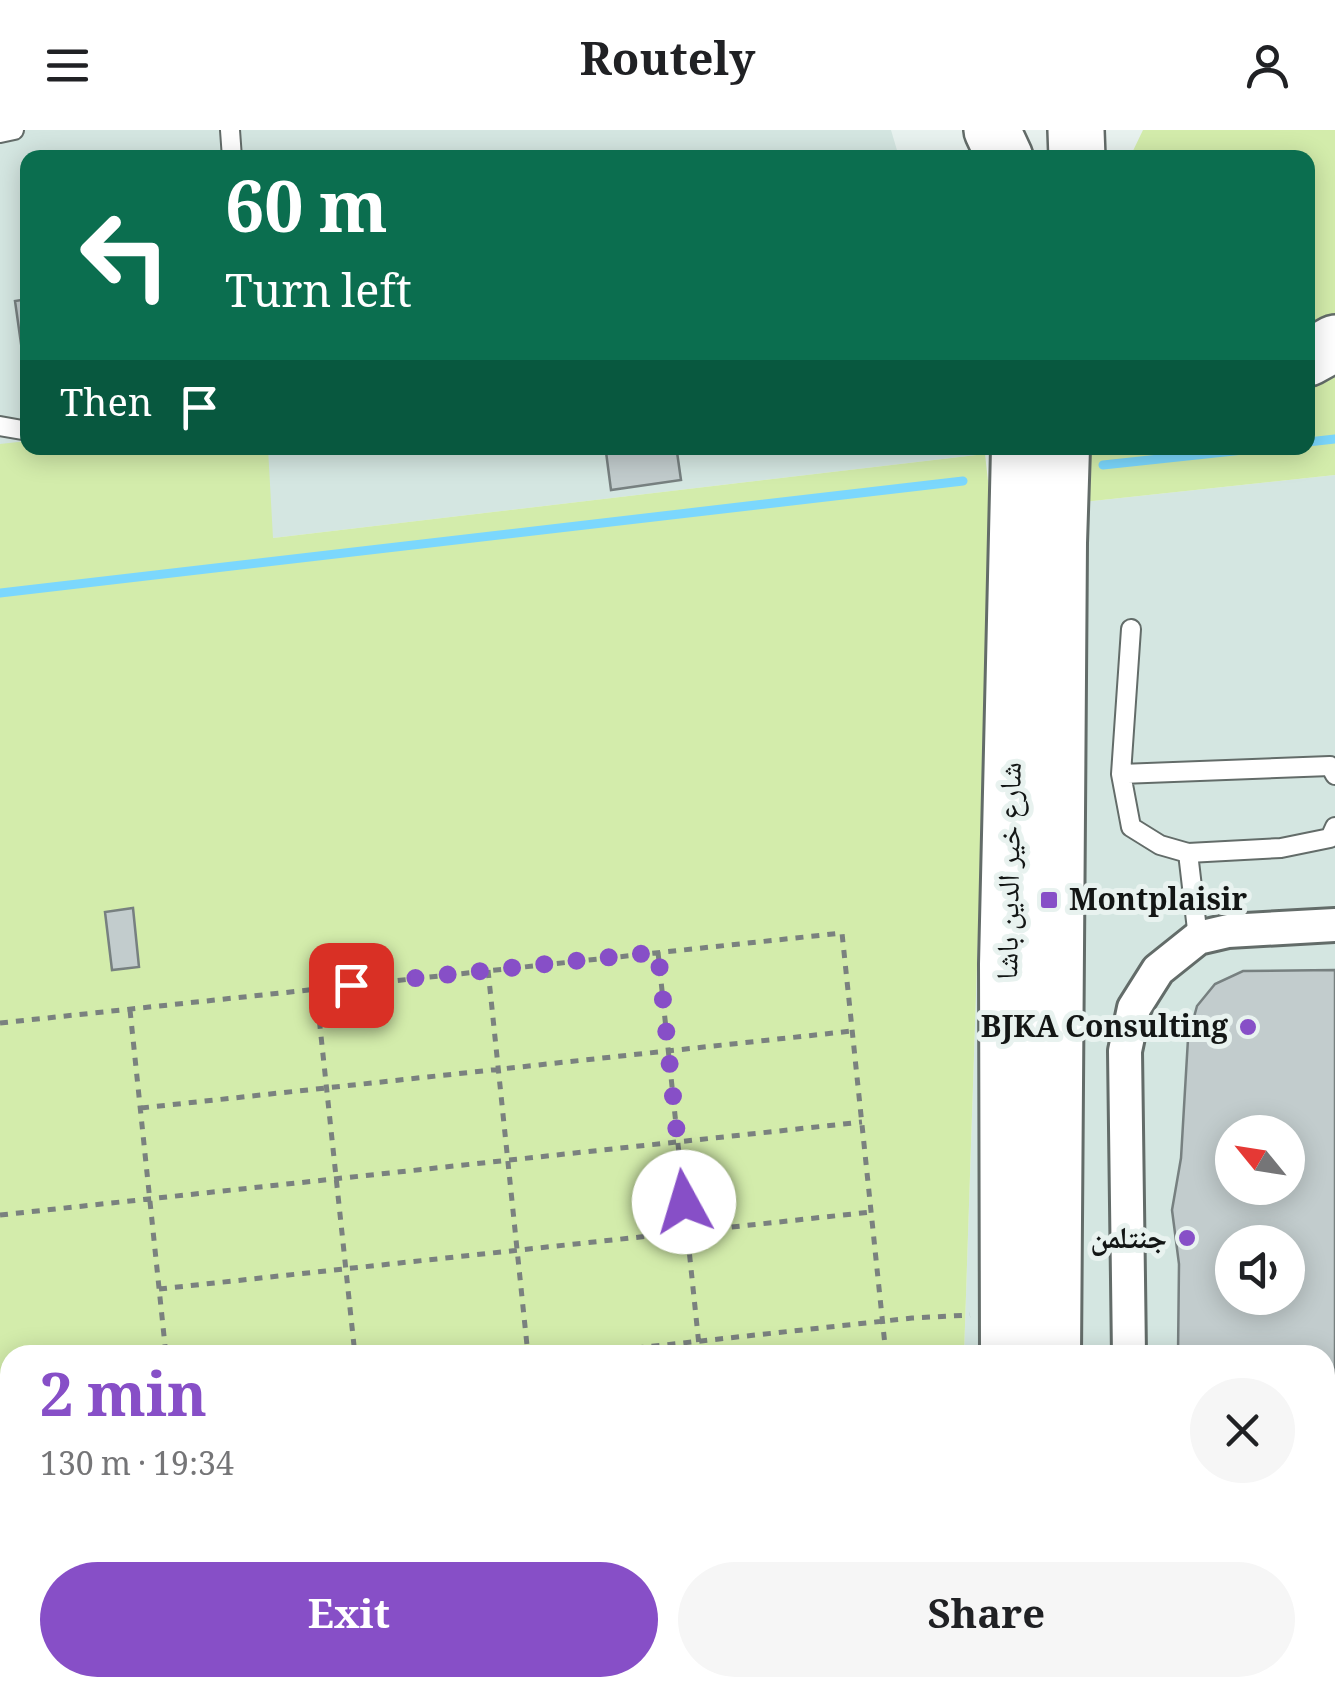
<!DOCTYPE html>
<html lang="en">
<head>
<meta charset="utf-8">
<style>
  :root { --surface:#fff; --page:#f6f6f6; --text:#202124; --muted:#757577; --accent:#874fc7 }
  body { margin:0; font-family:Georgia,"Noto Naskh Arabic",serif; background:var(--page); color:var(--text); height:100vh; display:flex; flex-direction:column; font-size:38px; white-space:nowrap }
  * { box-sizing:border-box; margin:0 }
  p { font-size:32px; color:var(--muted) }
  .icon { flex:none; width:55px; height:55px; fill:none; stroke:currentColor; stroke-width:2; stroke-linecap:round; stroke-linejoin:round }
  .map { position:relative; flex:1; overflow:hidden }
  .panel { position:absolute; left:0px; top:1215px; width:1335px; height:352px; display:flex; flex-direction:column; background:var(--surface); border-radius:30px 30px 0 0; box-shadow:0 5px 25px #0003 }
  .panel>* { flex:none }
  .hud { position:absolute; left:20px; top:20px; width:1295px; height:305px; border-radius:20px; box-shadow:0 5px 25px #0003; background:#0b6e4f; color:#fff; overflow:hidden }
  .needle { width:65px; rotate:300deg }
  .buttons { position:absolute; left:1215px; top:985px; display:grid; gap:20px }
  .buttons a { display:grid; place-items:center; width:90px; height:90px; border-radius:50%; background:var(--surface); box-shadow:0 5px 25px #0003; font-size:50px }
  .pin { position:absolute; display:grid; place-items:center; width:85px; height:85px; color:#fff; margin:-42px; border-radius:20px; box-shadow:0 5px 15px #0006 }
  .me { position:absolute; width:110px; margin:-55px; rotate:354deg; stroke-linejoin:round; filter:drop-shadow(0 0 8px #0008) }
  .turn { display:flex; align-items:center; gap:35px; height:210px; padding:0 40px; font-size:45px }
  .turn .icon { width:130px; height:130px; stroke-width:2.5 }
  .turn b { display:block; font-size:70px; line-height:85px }
  .then { display:flex; align-items:center; height:95px; padding:0 40px; background:#0003; gap:20px; font-size:38px }
  .round { display:grid; place-items:center; flex:none; width:105px; height:105px; border-radius:52px; background:var(--page) }
  .head { display:flex; align-items:center; justify-content:space-between; height:170px; padding:0 40px }
  h1 { font-size:60px; font-weight:800; line-height:75px; color:var(--accent) }
  .button { display:flex; gap:20px; margin-top:auto; padding:20px 40px }
  .button a { flex:1; height:115px; border-radius:60px; background:var(--accent); color:#fff; font-size:40px; font-weight:800; line-height:115px; text-align:center }
  .button a+a { background:var(--page); color:var(--text) }
  header { display:flex; justify-content:space-between; align-items:center; height:130px; padding:0 40px; background:var(--surface); font-size:45px; font-weight:800 }
  .map>svg:first-child { display:block }
  .built { fill:#d4e6e1; fill-rule:evenodd }
  .green { fill:#d3ecab }
  .lines { fill:none; stroke-linecap:round; stroke-linejoin:round }
  .stream { stroke:#7bd7fd; stroke-width:9 }
  .building { fill:#c2cccd; stroke:#778080; stroke-width:2.5; fill-rule:evenodd }
  .service-casing { stroke:#636c69; stroke-width:22 }
  .minor-casing { stroke:#636c69; stroke-width:38 }
  .primary-casing { stroke:#636c69; stroke-width:58 }
  .trunk-casing { stroke:#636c69; stroke-width:60 }
  .path { stroke:#7a817f; stroke-width:5; stroke-dasharray:8 8; stroke-linecap:butt }
  .service { stroke:#fff; stroke-width:18 }
  .minor { stroke:#fff; stroke-width:32 }
  .primary { stroke:#fff; stroke-width:52 }
  .trunk { stroke:#fff; stroke-width:55 }
  .route { stroke:#874fc7; stroke-width:18; stroke-dasharray:0 32.4 }
  .poi-dot { fill:#874fc7; stroke:#e8f2ef; stroke-width:4 }
  .labels { text-anchor:middle; stroke-width:10; stroke-linejoin:round; paint-order:stroke }
  .street-label { font-size:30px; fill:#131615; stroke:#e8f2ef }
  .poi-label { font-size:30px; font-weight:bold; fill:#131615; stroke:#e8f2ef; text-anchor:end }
</style>
</head>
<body>
<header><svg class="icon" aria-label="menu" viewBox="0 0 24 24"><path d="M4 6h16M4 12h16M4 18h16"/></svg>Routely<svg class="icon" aria-label="person" viewBox="0 0 24 24"><circle cx="12" cy="8" r="4"/><path d="M4 21q1-7 8-7t8 7"/></svg></header>
<div class="map">
<svg width="1335" height="1567" viewBox="0 0 1335 1567">
  <rect width="100%" height="100%" fill="#e8f2ef"/>
  <path class="built" d="M0 0H891L899 27 28 28V318H983L985 324 273 408 0 436Z
    M1335 345V1567H953L954 1558H1325V1225H964L992 387 1074 373ZM1232 1002H1288V1058H1232ZM1232 1112H1288V1168H1232Z"/>
  <path class="green" d="M1143 0H1335V345L1074 373 1076 318H1308V28L1130 27Z
    M27 311 28 318H268L273 408 985 324 992 387 964 1225H10V1558H954L953 1567H0V314Z"/>
  <g class="lines">
    <path class="stream" d="M1308 312 1335 309
      M1103 335 1262 318
      M0 463 963 351"/>
  </g>
  <path class="building" d="M28 169V248L26 249 15 171Z
    M638 318H714L677 322 681 350 611 360 606 322Z
    M133 778 139 837 112 840 105 782Z
    M1335 840V1342H1325V1225H1178L1179 1134 1172 1080 1181 1028 1188 909 1197 876 1215 854 1243 841ZM1232 1002H1288V1058H1232ZM1232 1112H1288V1168H1232Z
    M1325 1389H1335V1567H1308L1307 1558H1325Z"/>
  <g class="lines">
    <defs>
      <path id="service" d="M230 0 232 28
        M0 3 14 0
        M0 296 28 301
        M1131 499 1121 644 1131 697 1160 715 1188 723 1198 808
        M1121 644 1330 636 1335 645
        M1188 723 1281 718 1330 708 1335 697"/>
      <path id="minor" d="M1129 1225 1125 921 1134 878 1158 840 1198 808 1228 801 1335 795
        M1110 1567 1116 1558"/>
      <path id="primary" d="M1007 1225 1006 834 1018 318
        M1054 1225 1060 413 1063 318
        M1066 1558 1067 1567
        M993 1567V1558"/>
      <path id="trunk" d="M992 0 1005 28
        M1076 0 1077 28
        M1308 228 1335 213"/>
    </defs>
    <use href="#service" class="service-casing"/>
    <use href="#minor" class="minor-casing"/>
    <use href="#primary" class="primary-casing"/>
    <use href="#trunk" class="trunk-casing"/>
    <path class="path" d="M658 822 700 1225
      M488 840 528 1225
      M316 859 355 1225
      M130 880 166 1225
      M0 893 842 803 886 1225
      M141 978 852 901
      M0 1085 862 992
      M159 1159 871 1082
      M572 1225 912 1188 970 1185
      M0 1287 10 1286
      M0 1408 10 1505
      M16 1558 17 1567
      M201 1558 202 1567
      M389 1558 390 1567
      M563 1558 564 1567
      M735 1558 736 1567
      M920 1558 921 1567"/>
    <use href="#service" class="service"/>
    <use href="#minor" class="minor"/>
    <use href="#primary" class="primary"/>
    <use href="#trunk" class="trunk"/>
  </g>
  <g class="lines">
    <path class="route" d="M351 855 658 822 684 1072"/>
  </g>
  <g class="poi-dot">
    <rect x="1039" y="760" width="20" height="20" rx="5"/>
    <circle cx="1248" cy="897" r="10"/>
    <circle cx="1187" cy="1108" r="10"/>
  </g>
  <g class="labels">
    <g class="street-label">
      <text transform="translate(1009 741) rotate(-89)" y="10">شارع خير الدين باشا</text>
    </g>
    <g class="poi-label">
      <text x="1069" y="780" text-anchor="start">Montplaisir</text>
      <text x="1228" y="907">BJKA Consulting</text>
      <text x="1167" y="1118">جنتلمن</text>
    </g>
  </g>
</svg>
<div class="buttons">
<a><svg class="needle" viewBox="-14 -14 28 28"><path d="M0-13l5 13h-10z" fill="#e53935"/><path d="M0 13l5-13h-10z" fill="#757577"/></svg></a>
<a><svg class="icon" aria-label="sound" viewBox="0 0 24 24"><path d="M4 9h4l5-4v14l-5-4H4zM17 9q2 3 0 6"/></svg></a>
</div>
<div class="pin" style="left:351px;top:855px;background:#d93025"><svg class="icon" aria-label="arrive" viewBox="0 0 24 24"><path d="M6 21V4h12l-3 4 3 4H6"/></svg></div>
<svg class="me" style="left:684px;top:1072px" viewBox="-20 -20 40 40"><circle r="19" fill="#fff"/><path d="M0-13L10 11 0 6-10 11z" fill="#874fc7"/></svg>
<div class="hud">
<div class="turn"><svg class="icon" aria-label="left" viewBox="0 0 24 24"><path d="M17 20v-9H6M10 6l-5 5 5 5"/></svg><div><b>60 m</b>Turn left</div></div>
<div class="then">Then<svg class="icon" aria-label="arrive" viewBox="0 0 24 24"><path d="M6 21V4h12l-3 4 3 4H6"/></svg></div>
</div>
<section class="panel">
<div class="head"><div><h1>2 min</h1><p>130 m · 19:34</p></div><a class="round"><svg class="icon" aria-label="close" viewBox="0 0 24 24"><path d="M6 6l12 12M18 6L6 18"/></svg></a></div>
<div class="button"><a>Exit</a><a>Share</a></div>
</section>
</div>
</body>
</html>
